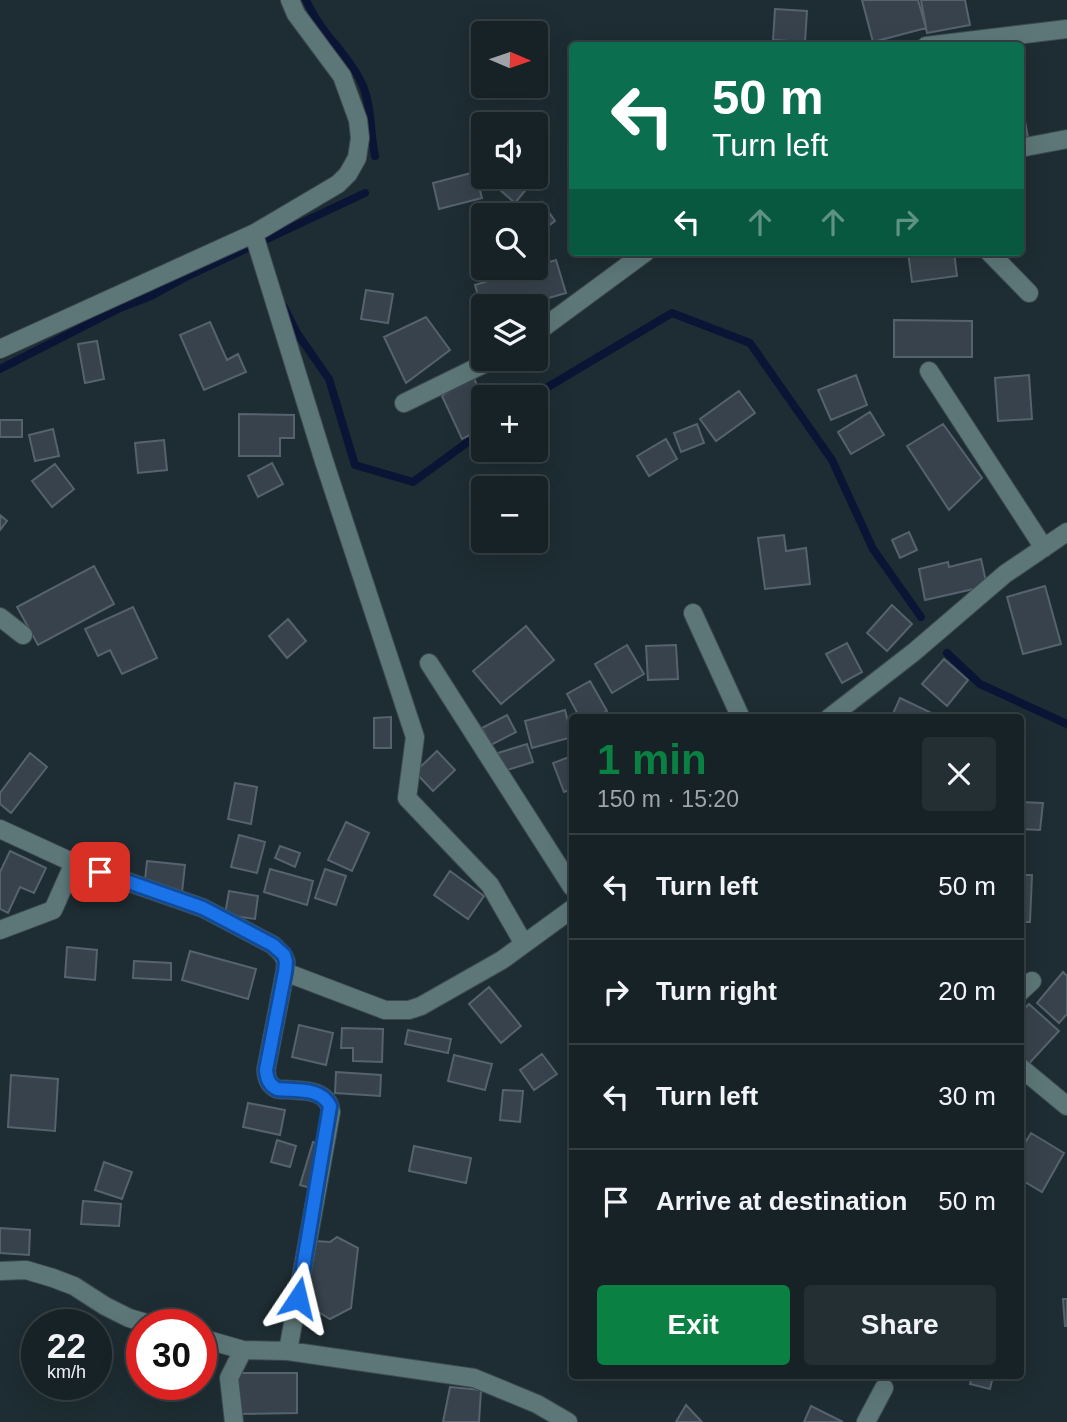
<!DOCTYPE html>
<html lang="en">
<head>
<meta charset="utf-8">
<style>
  :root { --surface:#162226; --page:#232f32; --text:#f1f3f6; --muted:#9ea4a7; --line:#353f43; --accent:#0b8043 }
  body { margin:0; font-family:Arial,sans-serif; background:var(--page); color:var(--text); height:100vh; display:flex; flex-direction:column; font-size:26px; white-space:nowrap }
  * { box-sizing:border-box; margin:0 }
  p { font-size:23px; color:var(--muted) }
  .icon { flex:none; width:38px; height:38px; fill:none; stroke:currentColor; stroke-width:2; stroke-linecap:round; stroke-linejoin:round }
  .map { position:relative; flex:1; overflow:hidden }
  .sheet { position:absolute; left:569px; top:714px; width:455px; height:665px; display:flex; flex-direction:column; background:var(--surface); border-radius:7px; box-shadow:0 7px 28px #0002,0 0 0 2px var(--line) }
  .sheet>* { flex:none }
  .top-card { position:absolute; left:569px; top:42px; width:455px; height:214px; border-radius:7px; box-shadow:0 7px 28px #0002,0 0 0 2px var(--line); background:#0b6e4f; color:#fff; overflow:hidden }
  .needle { width:46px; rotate:92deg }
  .tools { position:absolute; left:471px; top:21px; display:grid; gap:14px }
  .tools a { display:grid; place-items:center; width:77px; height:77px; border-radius:7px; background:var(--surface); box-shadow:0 7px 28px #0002,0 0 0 2px var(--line); font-size:35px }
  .speed { position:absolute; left:21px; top:1309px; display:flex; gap:14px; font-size:35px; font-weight:700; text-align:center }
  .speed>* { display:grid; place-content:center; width:91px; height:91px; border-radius:50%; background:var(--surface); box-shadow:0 7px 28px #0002,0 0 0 2px var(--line); line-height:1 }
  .speed small { font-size:18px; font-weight:400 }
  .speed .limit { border:10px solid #d22; background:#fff; color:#111 }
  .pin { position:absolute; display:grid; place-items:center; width:60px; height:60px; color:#fff; margin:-30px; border-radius:14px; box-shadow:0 4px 10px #0006 }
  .me { position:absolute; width:77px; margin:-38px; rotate:10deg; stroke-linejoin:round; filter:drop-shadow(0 0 5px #0008) }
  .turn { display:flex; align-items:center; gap:24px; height:147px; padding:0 28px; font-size:32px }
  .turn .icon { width:91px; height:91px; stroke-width:2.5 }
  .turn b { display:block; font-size:49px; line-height:60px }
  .lanes { display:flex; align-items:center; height:66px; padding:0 28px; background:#0003; justify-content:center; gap:35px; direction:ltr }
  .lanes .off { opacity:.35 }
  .round { display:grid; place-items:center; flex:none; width:74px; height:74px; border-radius:7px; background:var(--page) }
  .summary { display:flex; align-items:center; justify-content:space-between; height:119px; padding:0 28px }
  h1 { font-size:42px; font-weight:700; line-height:52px; color:var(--accent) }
  .action { display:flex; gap:14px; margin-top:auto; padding:14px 28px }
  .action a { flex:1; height:80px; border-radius:7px; background:var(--accent); color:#fff; font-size:28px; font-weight:700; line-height:80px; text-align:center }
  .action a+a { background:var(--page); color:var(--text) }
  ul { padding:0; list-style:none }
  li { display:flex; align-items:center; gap:21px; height:105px; padding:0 28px; border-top:2px solid var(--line) }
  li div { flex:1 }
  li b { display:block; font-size:26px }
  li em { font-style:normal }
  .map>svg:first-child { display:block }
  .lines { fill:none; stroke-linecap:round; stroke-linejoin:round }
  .stream { stroke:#0a1535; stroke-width:8 }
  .building { fill:#37424c; stroke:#56626d; stroke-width:2 }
  .minor-casing { stroke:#3d4b50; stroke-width:20 }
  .minor { stroke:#5d7778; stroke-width:18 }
  .route-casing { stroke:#114b97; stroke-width:18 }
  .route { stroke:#1a73e8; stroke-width:12 }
</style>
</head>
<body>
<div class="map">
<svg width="1067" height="1422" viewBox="0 0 1067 1422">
  <rect width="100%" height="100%" fill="#1e2d33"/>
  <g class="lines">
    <path class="stream" d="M306 0C313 15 325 33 336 45 346 58 357 71 363 86 372 108 370 133 375 156
      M284 307 297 333 329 379 355 465 413 482 483 431
      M0 369 120 308 151 296 186 277 365 193
      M531 397 672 313 750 343 832 460 873 549 921 617
      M947 653 980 684 1067 724"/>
  </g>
  <path class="building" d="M862 0H918L926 28 873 42Z
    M921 0H965L970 25 927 33Z
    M775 9 807 11 805 42 773 40Z
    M1020 110H1023L1029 143 1020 144Z
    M475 172 482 198 439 209 433 183Z
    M499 177H528L533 181 515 203 493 184Z
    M542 202 555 221 536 235V215H524Z
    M908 252H954L957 276 912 282Z
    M556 260 566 293 521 306H483V314L475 285Z
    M366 290 393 294 388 323 361 319Z
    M426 317 450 350 406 383 384 337Z
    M894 320 972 321V357H894Z
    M210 322 227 360 238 354 246 372 204 390 180 335Z
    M97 341 104 379 85 383 78 344Z
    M472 374 483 398V408L473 415 478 431 462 439 442 396Z
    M856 375 867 405 831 420 818 390Z
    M1029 375 1032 419 998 421 995 378Z
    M739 391 755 413 716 441 700 419Z
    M870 412 884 435 851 454 838 432Z
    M239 414 294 415V438H280V456H239Z
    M0 420H22V437H0Z
    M697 424 704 443 681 452 674 433Z
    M943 424 982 478 949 510 907 446Z
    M53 429 59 456 35 461 29 435Z
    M666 439 677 459 649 476 637 456Z
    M164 440 167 470 138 473 135 443Z
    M272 463 283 484 258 497 248 476Z
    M55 464 74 489 52 507 32 481Z
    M0 515 7 521 0 530Z
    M909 532 917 550 900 558 892 540Z
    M784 535 786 551 806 548 810 584 765 589 758 538Z
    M981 559 987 586 925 600 919 569 948 562 949 567Z
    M94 566 114 604 38 645 17 607Z
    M1045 586 1061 644 1023 654 1007 597Z
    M892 605 912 624 887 651 867 633Z
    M133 607 157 658 122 674 110 650 98 656 85 629Z
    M288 619 306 641 287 658 269 636Z
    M526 626 554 660 501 704 473 671Z
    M847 643 862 672 842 683 826 654Z
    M627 645 644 674 612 693 595 664Z
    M676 645 678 679 648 680 646 646Z
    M944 659 968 680 947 706 922 684Z
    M590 681 607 711 595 718H580L567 694Z
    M900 698 940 717 939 718H891Z
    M565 710 572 737 532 748 525 721Z
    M507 715 516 732 491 745 482 728Z
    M391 717V748H374V718Z
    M527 744 533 762 504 771 498 753Z
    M437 751 455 770 433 791 415 772Z
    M30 753 47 767 11 813 0 804V793Z
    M572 756V789L564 792 553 763Z
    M235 783 257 787 251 824 228 819Z
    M1020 802 1043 803 1040 830 1020 829Z
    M346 822 369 833 352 871 328 860Z
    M239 835 265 842 257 873 231 867Z
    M280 846 300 853 295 867 275 858Z
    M10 851 46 868 34 893 20 887 8 913 0 909V872Z
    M147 861 185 865 182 892 144 889Z
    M270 869 313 881 307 905 264 892Z
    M325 869 346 876 336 905 315 898Z
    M450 871 484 896 468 919 434 895Z
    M1020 875H1032L1030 922H1020Z
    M229 891 258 896 255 919 225 915Z
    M67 947 97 950 95 980 65 977Z
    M190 951 256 969 248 999 182 980Z
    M134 961 171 963V980L133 978Z
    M1063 972 1067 976V1014L1059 1023 1037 1003Z
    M489 987 521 1026 501 1043 469 1004Z
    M1029 1004 1059 1031 1023 1070 1020 1067V1014Z
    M299 1025 333 1033 326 1065 292 1057Z
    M342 1028 383 1029 382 1062 353 1061V1048H341Z
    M408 1030 451 1039 448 1053 405 1044Z
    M542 1054 557 1074 534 1090 520 1070Z
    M454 1055 492 1064 485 1090 448 1081Z
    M336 1072 381 1075 380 1096 335 1093Z
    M11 1075 58 1079 55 1131 8 1127Z
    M503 1090 523 1091 520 1122 500 1120Z
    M248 1103 285 1110 280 1135 243 1127Z
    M1031 1133 1064 1153 1042 1192 1020 1179V1151Z
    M277 1140 296 1146 290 1167 271 1162Z
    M313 1142 330 1147 318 1190 300 1185Z
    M414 1146 471 1158 466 1183 409 1171Z
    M104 1162 132 1172 122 1199 95 1190Z
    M83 1201 121 1204 119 1226 81 1224Z
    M0 1228 30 1230 29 1255 0 1253Z
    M337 1237 358 1248 351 1308 330 1319 312 1308 303 1296 315 1241 330 1242Z
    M1063 1299H1067V1326H1065Z
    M235 1373H297V1413L236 1414Z
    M972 1376H993L990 1389 970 1384Z
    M450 1387 481 1390 479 1422H443Z
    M686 1405 701 1421 702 1422H676Z
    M811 1406 843 1422H804Z"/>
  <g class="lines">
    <defs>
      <path id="minor" d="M926 46 1067 29
        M1020 148 1067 139
        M255 233V238L324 461 415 737 407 798 490 885 524 944
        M989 252 1029 293
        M536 333 646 252
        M0 349 255 233 338 184 348 174 357 158 360 138 358 120 342 76 296 14 290 0
        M929 371 1044 548
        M404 403 494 359
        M693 613 741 718
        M0 617 23 635
        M429 663 572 887
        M829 718 914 652 1005 574 1067 532
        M0 829 74 863 203 908 273 945 283 955 286 962 285 972 266 1070C267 1080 269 1085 277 1089 296 1091 328 1086 331 1112L288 1351
        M0 930 53 910 74 863
        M285 972 385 1010H409L421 1006 502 960 572 909
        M1020 992 1032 981
        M1020 1067 1067 1106
        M0 1271 26 1270 53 1278 74 1286 105 1306 129 1318 153 1325
        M201 1338 243 1350 288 1351 474 1378 537 1404 568 1422
        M234 1422 229 1378 243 1350
        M866 1422 884 1388"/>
    </defs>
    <use href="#minor" class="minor-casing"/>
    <use href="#minor" class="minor"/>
  </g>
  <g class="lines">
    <defs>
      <path id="route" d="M100 872 203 908 273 945 284 955 286 962 285 972 266 1070C267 1079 269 1085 277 1089 296 1091 321 1087 330 1106L298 1298"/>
    </defs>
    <use href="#route" class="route-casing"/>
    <use href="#route" class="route"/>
  </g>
</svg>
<div class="tools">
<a><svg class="needle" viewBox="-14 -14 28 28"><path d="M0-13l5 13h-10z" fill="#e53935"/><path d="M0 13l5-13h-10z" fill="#9ea4a7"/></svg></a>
<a><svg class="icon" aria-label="sound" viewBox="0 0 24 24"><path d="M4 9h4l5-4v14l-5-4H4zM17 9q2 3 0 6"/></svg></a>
<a><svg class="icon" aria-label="search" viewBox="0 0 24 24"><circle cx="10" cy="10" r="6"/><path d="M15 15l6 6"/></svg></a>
<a><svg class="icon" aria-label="layers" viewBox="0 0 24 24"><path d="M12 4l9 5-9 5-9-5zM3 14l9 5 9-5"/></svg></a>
<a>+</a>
<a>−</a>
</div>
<div class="speed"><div>22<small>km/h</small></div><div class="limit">30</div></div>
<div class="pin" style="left:100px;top:872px;background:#d93025"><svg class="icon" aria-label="arrive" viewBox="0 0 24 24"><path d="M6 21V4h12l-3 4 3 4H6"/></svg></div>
<svg class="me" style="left:298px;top:1298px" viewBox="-20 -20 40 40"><path d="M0-17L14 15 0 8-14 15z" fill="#1a73e8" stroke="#fff" stroke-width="4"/></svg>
<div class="top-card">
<div class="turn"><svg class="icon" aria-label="left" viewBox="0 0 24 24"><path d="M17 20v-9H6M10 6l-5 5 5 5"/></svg><div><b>50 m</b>Turn left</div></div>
<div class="lanes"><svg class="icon" aria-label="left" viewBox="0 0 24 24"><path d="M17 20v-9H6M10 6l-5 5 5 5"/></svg><svg class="icon off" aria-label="ahead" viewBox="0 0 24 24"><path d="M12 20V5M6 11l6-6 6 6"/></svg><svg class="icon off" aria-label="ahead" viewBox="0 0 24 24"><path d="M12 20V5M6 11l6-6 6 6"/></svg><svg class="icon off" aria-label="right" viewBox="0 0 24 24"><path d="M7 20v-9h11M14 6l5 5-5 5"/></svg></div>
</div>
<section class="sheet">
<div class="summary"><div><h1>1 min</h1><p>150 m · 15:20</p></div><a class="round"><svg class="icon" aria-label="close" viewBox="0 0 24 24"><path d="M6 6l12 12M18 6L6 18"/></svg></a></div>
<ul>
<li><svg class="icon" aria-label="left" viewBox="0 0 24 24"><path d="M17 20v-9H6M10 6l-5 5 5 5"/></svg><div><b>Turn left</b></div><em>50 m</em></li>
<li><svg class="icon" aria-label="right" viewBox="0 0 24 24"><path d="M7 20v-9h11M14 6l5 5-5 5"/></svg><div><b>Turn right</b></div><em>20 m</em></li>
<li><svg class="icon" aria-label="left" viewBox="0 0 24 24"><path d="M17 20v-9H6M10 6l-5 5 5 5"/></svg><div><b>Turn left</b></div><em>30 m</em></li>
<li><svg class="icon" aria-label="arrive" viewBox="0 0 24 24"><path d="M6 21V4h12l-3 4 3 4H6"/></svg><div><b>Arrive at destination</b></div><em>50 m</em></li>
</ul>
<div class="action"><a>Exit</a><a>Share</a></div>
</section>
</div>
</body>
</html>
